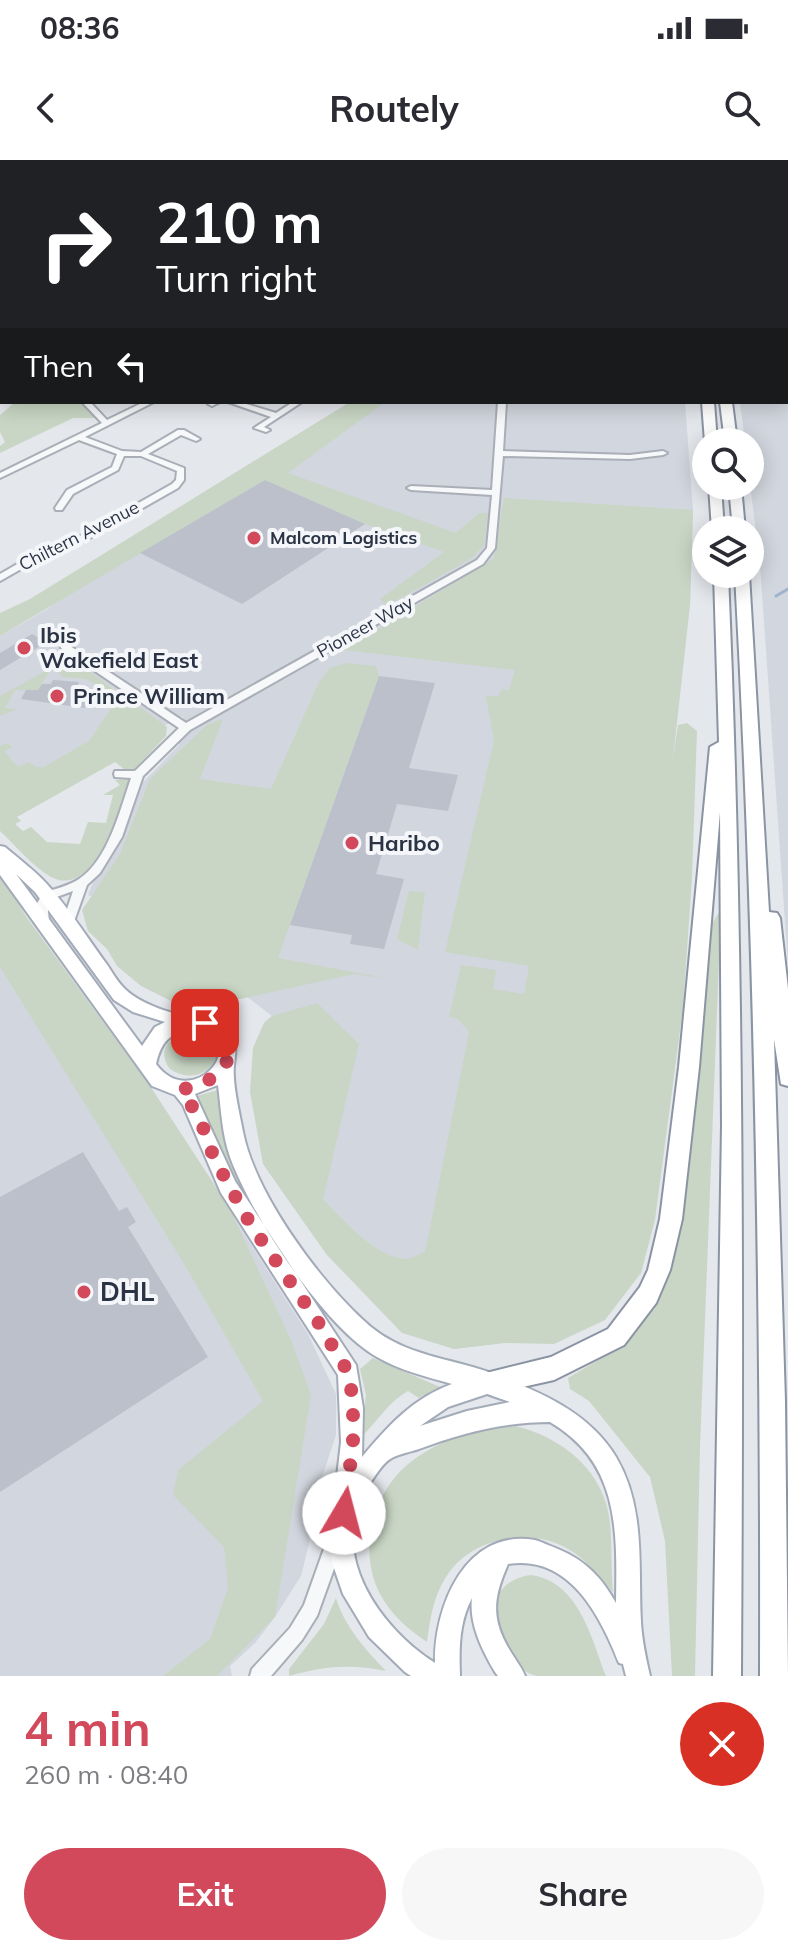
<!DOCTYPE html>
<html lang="en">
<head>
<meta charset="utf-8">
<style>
  :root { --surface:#fff; --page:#f7f7f7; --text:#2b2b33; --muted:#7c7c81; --accent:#d1495b }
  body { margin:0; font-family:Mulish,sans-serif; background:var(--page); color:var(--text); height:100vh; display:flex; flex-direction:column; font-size:30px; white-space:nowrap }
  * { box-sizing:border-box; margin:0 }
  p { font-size:26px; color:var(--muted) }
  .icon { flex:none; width:44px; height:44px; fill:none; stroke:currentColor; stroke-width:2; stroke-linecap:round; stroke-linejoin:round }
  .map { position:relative; height:1516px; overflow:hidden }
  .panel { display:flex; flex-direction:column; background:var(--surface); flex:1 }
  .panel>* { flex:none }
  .top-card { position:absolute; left:0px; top:0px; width:788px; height:244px; box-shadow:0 4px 20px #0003; background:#202124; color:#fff; overflow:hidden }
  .fabs { position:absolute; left:692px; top:268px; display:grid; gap:16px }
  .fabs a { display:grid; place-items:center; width:72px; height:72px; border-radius:50%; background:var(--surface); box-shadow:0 4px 20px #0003; font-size:40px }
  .pin { position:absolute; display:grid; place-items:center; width:68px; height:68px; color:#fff; margin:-34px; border-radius:16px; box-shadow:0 4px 12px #0006 }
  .me { position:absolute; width:88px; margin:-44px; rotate:8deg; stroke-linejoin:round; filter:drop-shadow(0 0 6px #0008) }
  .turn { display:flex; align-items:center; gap:28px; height:168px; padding:0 24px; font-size:36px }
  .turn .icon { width:104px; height:104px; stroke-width:2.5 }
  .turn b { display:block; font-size:56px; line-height:68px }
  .then { display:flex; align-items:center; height:76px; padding:0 24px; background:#0003; gap:16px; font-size:30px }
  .round { display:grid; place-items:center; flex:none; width:84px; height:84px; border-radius:42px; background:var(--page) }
  .headline { display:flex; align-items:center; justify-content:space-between; height:136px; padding:0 24px }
  h1 { font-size:48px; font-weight:700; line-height:60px; color:var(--accent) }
  .cta { display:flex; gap:16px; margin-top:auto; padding:16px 24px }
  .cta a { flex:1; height:92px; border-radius:48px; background:var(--accent); color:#fff; font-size:32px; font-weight:700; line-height:92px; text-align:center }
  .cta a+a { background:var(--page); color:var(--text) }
  .status { display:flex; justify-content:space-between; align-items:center; height:56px; padding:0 40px; background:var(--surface); direction:ltr }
  .status svg { height:22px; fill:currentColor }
  header { display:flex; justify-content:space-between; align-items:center; height:104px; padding:0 24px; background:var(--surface); font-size:36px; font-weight:700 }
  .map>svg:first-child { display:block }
  .built { fill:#d2d6de }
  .green { fill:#c9d6c5 }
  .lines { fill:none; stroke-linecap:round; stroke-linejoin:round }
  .stream { stroke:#9fb4cc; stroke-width:3 }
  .building { fill:#bbc0ca }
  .minor-casing { stroke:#a9aeb7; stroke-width:4 }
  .major-casing { stroke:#a3abb8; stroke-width:4 }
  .highway-casing { stroke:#8b94a3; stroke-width:4 }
  .minor { fill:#f7f8fa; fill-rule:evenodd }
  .major { fill:#fff; fill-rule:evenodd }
  .highway { fill:#fff; fill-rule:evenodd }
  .route { stroke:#d1495b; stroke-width:14; stroke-dasharray:0 25.2 }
  .poi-dot { fill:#d1495b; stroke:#f4f6f9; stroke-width:3 }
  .labels { text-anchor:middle; stroke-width:8; stroke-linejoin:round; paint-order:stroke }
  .far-street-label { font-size:18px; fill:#2b3445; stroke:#f4f6f9 }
  .far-poi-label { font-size:18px; font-weight:bold; fill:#2b3445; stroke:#f4f6f9; text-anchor:start }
  .poi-label { font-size:22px; font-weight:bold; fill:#2b3445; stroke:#f4f6f9; text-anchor:start }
  .near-poi-label { font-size:26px; font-weight:bold; fill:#2b3445; stroke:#f4f6f9; text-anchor:start }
</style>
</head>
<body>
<div class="status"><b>08:36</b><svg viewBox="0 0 49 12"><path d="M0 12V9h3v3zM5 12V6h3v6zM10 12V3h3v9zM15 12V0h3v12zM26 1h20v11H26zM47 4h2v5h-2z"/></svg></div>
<header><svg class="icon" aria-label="back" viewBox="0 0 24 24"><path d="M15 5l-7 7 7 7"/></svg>Routely<svg class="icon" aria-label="search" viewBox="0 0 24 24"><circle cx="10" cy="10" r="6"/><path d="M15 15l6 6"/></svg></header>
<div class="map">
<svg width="788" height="1516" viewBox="0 0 788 1516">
  <rect width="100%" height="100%" fill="#e4e7ec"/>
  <path class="built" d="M786 169H788V805L760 405 750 323V282H745L740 242H786Z
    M350 242H685L693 350 690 444 657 747 504 1183 454 1189 327 1095 263 1004 253 888 264 863 272 856 198 799 196 773 88 735 126 640 179 585 183 556 37 632 0 589V476L44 451Z
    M0 766 150 926 308 1174 336 1234V1275L315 1338 309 1384 301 1416 275 1457 255 1483 230 1506 232 1516H0Z"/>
  <path class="green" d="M15 242H86L100 258H73L0 293V286L5 282 0 272V255Z
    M350 242H385L288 313 456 373 479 353H488L484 385 472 398 387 446 380 439 444 392 365 364 265 320 0 476V453L30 439Z
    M504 338 693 350 690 444 672 605 678 565 687 563 697 571 692 718 683 848 655 1060 641 1113 605 1160 554 1184 504 1183 454 1189 402 1173 327 1095 263 1004 250 932 253 888 264 863 272 856 317 843 359 884 323 1039C342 1059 377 1099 407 1099 412 1099 420 1093 425 1092L469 872 458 859 449 857 461 805 496 810 493 829 524 834 529 806 445 792 494 581 486 536H498L502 529 509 530 515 510 344 490 494 398Z
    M76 501 117 532 109 533 86 519 62 517 58 511 50 510 38 530H15L5 548 17 549 0 556V536L49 509Z
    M346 503 376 506 379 516 278 798 390 819 354 814 208 846 171 841 141 826 117 806 107 789 88 771 82 750 120 694 150 619 207 565 223 559 200 619 271 629 319 522 330 508Z
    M127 539 131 541 126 544 130 546 135 543 167 567 166 576 134 610 124 609 115 602 17 657 21 661 15 664 23 671 31 667 47 682 80 684 88 662 106 663 113 635H103L120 625 115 620 133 619C122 646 95 740 51 717 33 707 15 685 0 671V586L8 583 12 587 4 591 18 607 29 602 36 607H44L90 580 114 544Z
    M0 714 25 755 150 926 229 1047 291 1180 311 1235 275 1457 217 1516H163L210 1479 228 1428 224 1387 173 1335 178 1310 263 1241 183 1102 0 807Z
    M409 731 425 732 418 790 397 779Z
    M721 749 700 1287 695 1516H672L665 1381 650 1317 589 1241 570 1229 568 1218 625 1184 655 1148 673 1096 712 764Z
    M191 870C244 871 210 936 170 909 155 890 172 874 191 870Z
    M218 930 221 967 244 1028 239 1031 197 936Z
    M373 1198 440 1227 419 1238 408 1231C386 1244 381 1258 362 1276L366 1235 360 1209Z
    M515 1266C562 1277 605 1311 610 1363 612 1385 611 1409 613 1432 599 1417 586 1399 568 1389 529 1366 470 1378 446 1417 433 1437 430 1460 427 1482 408 1469 391 1455 380 1434 357 1390 373 1330 412 1301 442 1278 479 1269 515 1266Z
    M531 1415C579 1422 591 1477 606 1516 585 1516 557 1516 537 1516 491 1504 470 1423 531 1415Z
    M336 1438C344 1466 366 1490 386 1511 347 1504 327 1506 289 1516V1509L324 1464Z"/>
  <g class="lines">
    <path class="stream" d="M776 436 788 429"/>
  </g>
  <path class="building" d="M265 320 365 364 242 444 140 393Z
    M32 474 47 482 0 510V493Z
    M379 516 435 523 409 608 458 615 448 651 397 644 376 714 404 719 384 789 350 784 352 775 290 765Z
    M53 520 79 522 75 530 92 532 85 548 21 539 26 530H38L42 524H51Z
    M83 992 119 1051 127 1047 136 1062 128 1067 208 1197 0 1332V1037Z"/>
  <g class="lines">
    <defs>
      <path id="minor" d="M120 0H126L125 2H119Z
        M371 0H377L375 2H369Z
        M483 0H489V2H483Z
        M531 0 550 2H528Z
        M559 0H565L566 2H560Z
        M0 15H2V19H0Z
        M0 82 2 83V87L0 86Z
        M2 100V106L0 107V101Z
        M0 113 2 114V120L0 119Z
        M0 132H2V136H0Z
        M0 223H2V227H0Z
        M82 242H90L107 260 144 242H154L85 277 122 291 141 292 178 270H184L200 279 196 281 181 275 148 294 184 308V320L178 328 81 383 51 392 0 421V414L45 388 75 379 172 324 176 320 177 311 141 296H124L118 310 73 334 62 350H56L55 348 67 330 112 307 117 294 79 280 0 318V313L102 263Z
        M210 242H220L212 246 208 244Z
        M228 242H240L276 253 293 242H302L264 267 270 270 266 272 254 268 271 257Z
        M498 242H506L503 291 630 295 663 291 667 293 663 295 630 299 503 296 495 388 483 404 190 570 143 616 122 677 100 713 87 725 72 767H64L62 764 73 731 51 739C44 752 52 757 47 767H39L35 747 43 733C54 729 69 726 79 719 108 700 120 650 131 618L115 617 114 614 115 611H135L179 568 61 488V484H67L186 563 477 400 487 388 492 335 411 330 407 328 411 326 492 330Z
        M336 1369 342 1372 345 1378 317 1456 302 1480 271 1516H250L252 1509 290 1468 304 1445 330 1372Z"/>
      <path id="major" d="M0 686 5 687C19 699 34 710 46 723 69 748 88 779 108 806 113 814 119 824 126 830 140 843 168 853 187 856 202 858 220 857 230 872 238 885 235 893 234 906 232 924 240 955 243 972 255 1033 317 1117 362 1159 401 1197 446 1196 494 1214 540 1232 589 1252 616 1297 646 1348 638 1406 641 1462 642 1481 646 1498 650 1516H626L623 1504 619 1503C600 1455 569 1394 508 1404 494 1436 490 1457 509 1489 514 1498 521 1506 525 1516H498L495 1512C482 1490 469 1464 472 1438 459 1462 459 1489 460 1516H411L405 1512 369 1477 343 1434 332 1402 330 1377 341 1282 338 1215 221 1033 183 945 175 935 152 926 0 715ZM16 714 35 732 114 840 133 852 165 862 155 867 142 886ZM193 869C255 880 192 953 156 904 161 882 170 872 193 869ZM218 925C221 949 222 974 230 997 251 1055 324 1167 377 1197 399 1210 427 1217 452 1224 413 1238 388 1266 362 1297L363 1248 356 1205 235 1021 195 934ZM487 1234 510 1242 467 1251 420 1266 448 1247ZM550 1262C620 1303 617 1371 616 1443 602 1418 585 1400 558 1389 550 1386 542 1382 535 1380 465 1368 434 1447 435 1503 380 1468 326 1393 367 1328 373 1319 381 1305 390 1299 398 1294 410 1292 419 1289 462 1273 504 1262 550 1262Z"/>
      <path id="highway" d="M703 0H711V2H703Z
        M702 242H714L717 282H705Z
        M720 242H732L737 282H725Z
        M709 326H721L724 370H712Z
        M729 326H741L745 370H733Z
        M714 414H728C744 781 743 1148 741 1516H713L722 965 720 652 699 907 682 1059 670 1110 656 1143 624 1185 554 1220 491 1234 482 1230 479 1222 482 1214 551 1197 608 1169 640 1127 648 1110 660 1059 679 907 710 587 719 582Z
        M735 414H749L769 752 777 753 780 758 788 829V926L781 924 774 879 785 1241 788 1516H760C761 1148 755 781 735 414Z"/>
    </defs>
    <use href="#minor" class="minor-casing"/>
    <use href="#major" class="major-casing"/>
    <use href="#highway" class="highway-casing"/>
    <use href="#minor" class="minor"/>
    <use href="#major" class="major"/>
    <use href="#highway" class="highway"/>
  </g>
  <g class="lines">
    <path class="route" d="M205 863C254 884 220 926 181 929L200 959 214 998 251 1065 318 1162 348 1212 353 1240V1283L344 1353"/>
  </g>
  <g class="poi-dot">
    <circle cx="254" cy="378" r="8"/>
    <circle cx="24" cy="488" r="8"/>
    <circle cx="57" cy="536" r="8"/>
    <circle cx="352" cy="683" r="8"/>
    <circle cx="84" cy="1132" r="8"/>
  </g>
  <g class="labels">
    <g class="far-street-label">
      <text transform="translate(79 376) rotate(-27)" y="6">Chiltern Avenue</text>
      <text transform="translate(365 467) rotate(-29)" y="6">Pioneer Way</text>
    </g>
    <g class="far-poi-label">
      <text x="270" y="384">Malcom Logistics</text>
    </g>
    <g class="poi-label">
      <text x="40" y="483">Ibis<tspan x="40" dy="25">Wakefield East</tspan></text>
      <text x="73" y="544">Prince William</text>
      <text x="368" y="691">Haribo</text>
    </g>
    <g class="near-poi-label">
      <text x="100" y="1141">DHL</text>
    </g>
  </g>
</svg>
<div class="fabs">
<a><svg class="icon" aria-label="search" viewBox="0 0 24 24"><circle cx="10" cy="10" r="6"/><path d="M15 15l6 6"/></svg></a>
<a><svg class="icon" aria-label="layers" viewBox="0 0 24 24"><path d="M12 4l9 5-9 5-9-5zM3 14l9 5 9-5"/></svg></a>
</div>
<div class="pin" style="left:205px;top:863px;background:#d93025"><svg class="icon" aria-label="arrive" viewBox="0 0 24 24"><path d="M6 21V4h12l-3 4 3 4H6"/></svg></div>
<svg class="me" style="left:344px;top:1353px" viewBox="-20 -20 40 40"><circle r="19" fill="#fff"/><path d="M0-13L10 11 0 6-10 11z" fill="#d1495b"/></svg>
<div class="top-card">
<div class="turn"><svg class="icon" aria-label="right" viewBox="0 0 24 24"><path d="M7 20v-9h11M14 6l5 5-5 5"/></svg><div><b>210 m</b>Turn right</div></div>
<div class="then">Then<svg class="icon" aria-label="left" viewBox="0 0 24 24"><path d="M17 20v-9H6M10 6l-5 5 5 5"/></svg></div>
</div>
</div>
<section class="panel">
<div class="headline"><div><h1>4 min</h1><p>260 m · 08:40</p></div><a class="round" style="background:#d93025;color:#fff"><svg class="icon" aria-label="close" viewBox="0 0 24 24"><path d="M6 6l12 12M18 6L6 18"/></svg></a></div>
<div class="cta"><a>Exit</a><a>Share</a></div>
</section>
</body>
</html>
